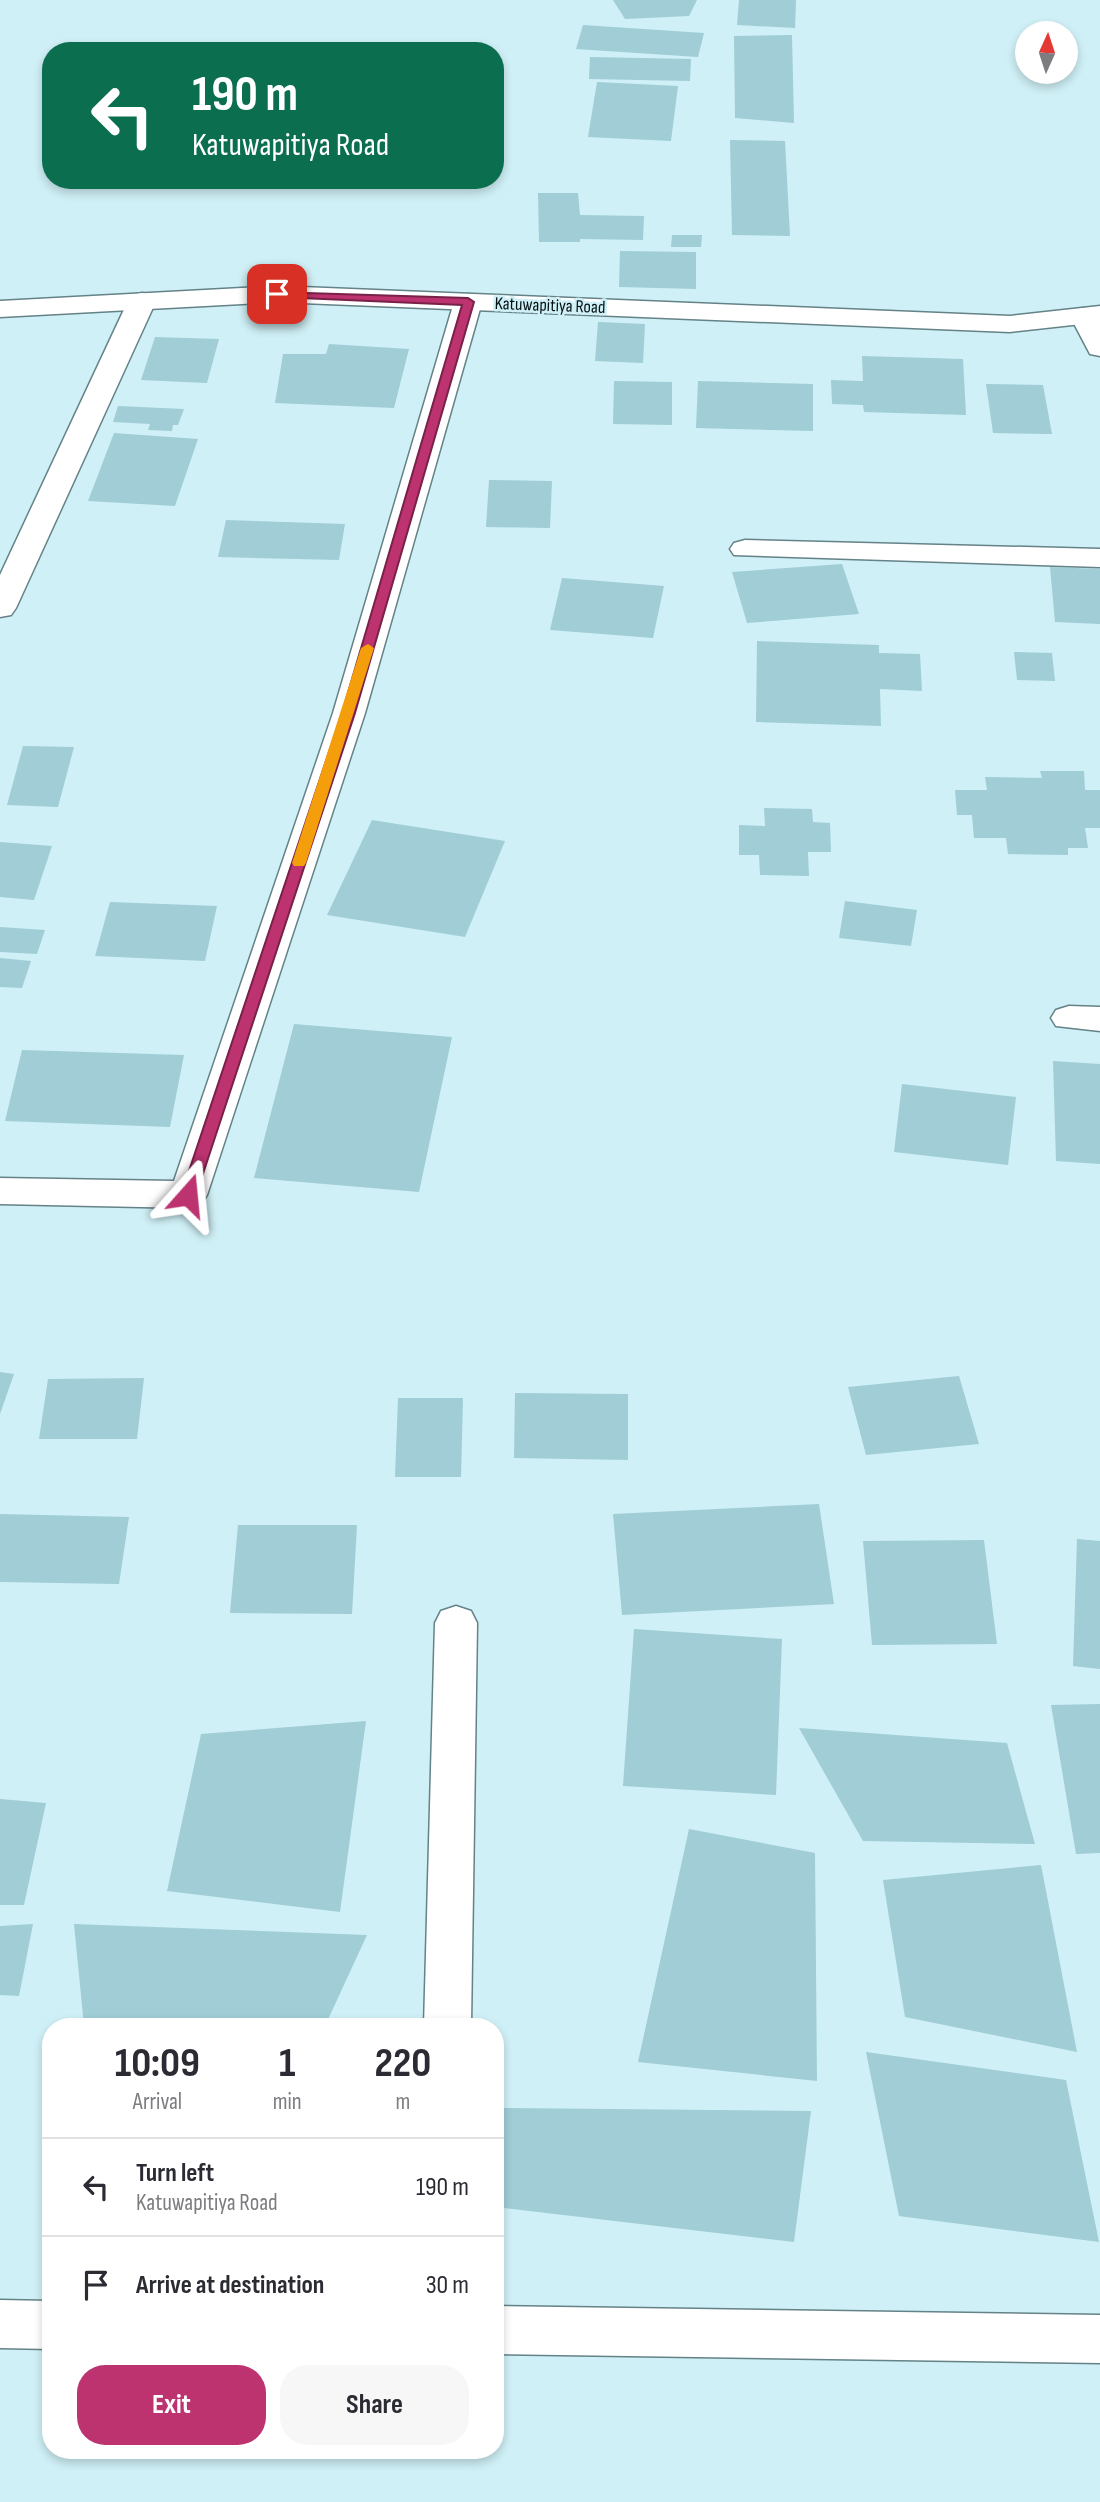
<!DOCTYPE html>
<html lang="en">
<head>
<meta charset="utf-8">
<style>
  :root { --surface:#fff; --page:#f7f7f7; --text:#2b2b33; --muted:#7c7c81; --line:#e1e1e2; --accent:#bc3370 }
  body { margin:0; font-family:"Sofia Sans Condensed",sans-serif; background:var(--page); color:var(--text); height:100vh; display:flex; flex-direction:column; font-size:26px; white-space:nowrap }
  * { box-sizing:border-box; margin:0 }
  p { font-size:23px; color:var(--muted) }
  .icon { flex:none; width:38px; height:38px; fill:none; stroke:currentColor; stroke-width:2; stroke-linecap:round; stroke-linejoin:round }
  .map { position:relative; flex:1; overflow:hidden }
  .side { position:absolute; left:42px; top:2018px; width:462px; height:441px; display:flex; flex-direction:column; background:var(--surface); border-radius:28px; box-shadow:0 4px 10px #0003 }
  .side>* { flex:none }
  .hud { position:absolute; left:42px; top:42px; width:462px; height:147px; border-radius:28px; box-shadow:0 4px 10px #0003; background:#0b6e4f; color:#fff; overflow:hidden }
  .needle { width:46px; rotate:3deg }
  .fabs { position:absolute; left:1015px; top:21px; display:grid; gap:14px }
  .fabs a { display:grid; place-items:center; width:63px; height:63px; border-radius:50%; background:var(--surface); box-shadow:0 4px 10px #0003; font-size:35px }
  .pin { position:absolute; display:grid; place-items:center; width:60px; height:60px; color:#fff; margin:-30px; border-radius:14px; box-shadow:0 4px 10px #0006 }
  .me { position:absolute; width:77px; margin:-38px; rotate:18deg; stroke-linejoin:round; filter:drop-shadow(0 0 5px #0008) }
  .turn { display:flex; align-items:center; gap:24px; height:147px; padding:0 35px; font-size:32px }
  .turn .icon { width:91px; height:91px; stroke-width:2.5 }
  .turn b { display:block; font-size:49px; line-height:60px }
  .eta { display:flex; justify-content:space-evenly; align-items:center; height:119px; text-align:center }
  .eta b { font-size:42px; font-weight:700; line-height:49px }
  .button { display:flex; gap:14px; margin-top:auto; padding:14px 35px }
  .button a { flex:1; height:80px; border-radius:28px; background:var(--accent); color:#fff; font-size:28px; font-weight:700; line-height:80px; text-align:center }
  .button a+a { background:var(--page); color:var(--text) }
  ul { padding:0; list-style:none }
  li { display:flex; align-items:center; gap:21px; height:98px; padding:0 35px; border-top:2px solid var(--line) }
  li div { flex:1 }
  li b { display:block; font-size:26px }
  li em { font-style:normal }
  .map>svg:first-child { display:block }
  .building { fill:#a0cdd6 }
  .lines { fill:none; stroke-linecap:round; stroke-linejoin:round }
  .minor-casing { stroke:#648287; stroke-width:3 }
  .tertiary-casing { stroke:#648287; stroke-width:3 }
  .minor { fill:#fff; fill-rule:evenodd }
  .tertiary { fill:#fff; fill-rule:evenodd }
  .route { fill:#bc3370; stroke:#7a2149; stroke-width:2 }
  .slow { fill:#f59e0b }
  .labels { text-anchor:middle; stroke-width:5; stroke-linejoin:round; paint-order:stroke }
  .far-street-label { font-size:18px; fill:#061113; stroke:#cff0f6 }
</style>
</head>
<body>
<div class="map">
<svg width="1100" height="2502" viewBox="0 0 1100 2502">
  <rect width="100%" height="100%" fill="#cff0f6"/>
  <path class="building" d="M613 0H697L689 16 625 19Z
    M739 0H796L795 28 737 25Z
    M583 25 704 33 698 57 576 49Z
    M792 35 794 123 735 118 734 36Z
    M590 57 691 59 690 81 589 79Z
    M597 82 678 86 671 141 588 137Z
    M730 140 785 141 790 236 732 235Z
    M538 193H578L580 215 644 216 643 240 580 239V242H539Z
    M672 235H702L701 247H671Z
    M620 251 696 252V289L619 287Z
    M598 322 645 324 643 363 595 361Z
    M155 337 219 339 207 383 141 380Z
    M329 344 409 349 394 408 275 403 283 354H326Z
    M862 356 963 359 966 415 864 412 863 405 832 404 831 380 863 381Z
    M614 381 672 382V425L613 424Z
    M698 381 813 384V431L696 428Z
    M986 384 1043 385 1052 434 993 433Z
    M118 406 184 409 178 425H173L172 431 148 430 150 424 113 422Z
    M114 433 198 439 175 506 88 501Z
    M489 480 552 481 550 528 486 527Z
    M226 520 345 524 339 560 218 557Z
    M842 564 859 614 747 623 732 572Z
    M1050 567 1100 569V624L1055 622Z
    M562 578 664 586 653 638 550 630Z
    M757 641 879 645V653L920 654 922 691 880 689 881 726 756 722Z
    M1014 652 1052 653 1055 681 1017 680Z
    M23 746 74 747 58 807 7 805Z
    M1040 771H1084L1085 790H1100V828H1085L1088 848H1068V855L1008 854 1006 838H974L972 815H957L955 790H987L985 777 1042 778Z
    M764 808 812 809 813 822 830 823 831 852H808L809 876 760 875 759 855H739V825L765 826Z
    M372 820 505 841 465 937 327 915Z
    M0 842 52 846 34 900 0 897Z
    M845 901 917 910 911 946 839 938Z
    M110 902 217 906 205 961 95 956Z
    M0 927 45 930 37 954 0 952Z
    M0 958 31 961 22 988 0 987Z
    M294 1024 452 1037 419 1192 254 1178Z
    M22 1050 184 1055 170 1127 5 1121Z
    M1053 1061 1100 1064V1164L1056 1161Z
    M902 1084 1016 1097 1008 1165 894 1152Z
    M0 1372 14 1374 0 1414Z
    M959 1376 979 1444 866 1455 848 1387Z
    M144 1378 137 1439H39L48 1379Z
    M515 1393 628 1394V1460L514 1458Z
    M398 1398H463L461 1477H395Z
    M819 1504 834 1604 622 1615 613 1514Z
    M0 1514 129 1517 119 1584 0 1582Z
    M238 1525H357L352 1614 230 1613Z
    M1077 1539 1100 1541V1669L1073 1666Z
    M984 1540 997 1644 872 1645 863 1541Z
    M634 1629 782 1639 776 1795 623 1786Z
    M1100 1704V1853L1076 1854 1051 1705Z
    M366 1721 340 1912 167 1891 201 1734Z
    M799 1728 1007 1743 1035 1844 863 1841Z
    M0 1799 46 1803 24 1905H0Z
    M689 1829 815 1853 817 2081 638 2062Z
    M1041 1865 1077 2052 905 2017 883 1880Z
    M33 1924 19 1996 0 1995V1926Z
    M74 1924 367 1935 325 2026H84Z
    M866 2052 1066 2080 1099 2242 899 2216Z
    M497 2108 811 2111 794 2242 495 2207Z"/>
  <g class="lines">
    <defs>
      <path id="minor" d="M142 293 152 295 156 301 16 608 11 615 0 617V575L128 301 132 295Z
        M468 294 478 296 482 302 365 713 207 1195 201 1204 188 1208 0 1204V1178L174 1181 333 713 454 302 458 296Z
        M1084 308 1094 310 1100 320V356L1090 354 1070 316 1074 310Z
        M745 540 1100 549V567L734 555 730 549 734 543Z
        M1069 1006 1100 1007V1031L1056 1026 1051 1018 1056 1010Z
        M456 1606 471 1611 477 1623 471 2026H424L435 1623 441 1611Z
        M0 2300 51 2301V2349L0 2348Z
        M495 2306 1100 2315V2363L495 2354Z"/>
      <path id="tertiary" d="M277 286 1010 316 1100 306V322L1010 332 277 302 0 317V301Z"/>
    </defs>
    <use href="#minor" class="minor-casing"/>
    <use href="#tertiary" class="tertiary-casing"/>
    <use href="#minor" class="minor"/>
    <use href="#tertiary" class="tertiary"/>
  </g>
  <path class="route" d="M273 292 468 298 474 302 355 713 196 1195 188 1201 181 1195 342 713 462 305 277 297 273 296Z"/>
  <path class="slow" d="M368 644 374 648 306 863 304 866H294L292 863 361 648Z"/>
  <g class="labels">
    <g class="far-street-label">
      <text transform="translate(550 305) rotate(2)" y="6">Katuwapitiya Road</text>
    </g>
  </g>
</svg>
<div class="fabs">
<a><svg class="needle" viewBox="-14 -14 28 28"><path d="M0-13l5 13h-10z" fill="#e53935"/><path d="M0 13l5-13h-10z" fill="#7c7c81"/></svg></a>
</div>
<div class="pin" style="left:277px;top:294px;background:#d93025"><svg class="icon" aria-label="arrive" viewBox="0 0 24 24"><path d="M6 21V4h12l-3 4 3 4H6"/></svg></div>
<svg class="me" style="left:188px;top:1195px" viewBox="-20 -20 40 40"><path d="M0-17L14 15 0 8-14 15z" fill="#bc3370" stroke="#fff" stroke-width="4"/></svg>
<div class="hud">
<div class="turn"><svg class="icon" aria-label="left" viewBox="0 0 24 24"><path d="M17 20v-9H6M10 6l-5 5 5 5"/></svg><div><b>190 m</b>Katuwapitiya Road</div></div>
</div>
<section class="side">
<div class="eta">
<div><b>10:09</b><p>Arrival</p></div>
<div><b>1</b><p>min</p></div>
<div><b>220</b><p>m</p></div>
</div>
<ul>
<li><svg class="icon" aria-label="left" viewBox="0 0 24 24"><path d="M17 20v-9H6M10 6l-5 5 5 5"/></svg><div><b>Turn left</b><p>Katuwapitiya Road</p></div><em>190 m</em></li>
<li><svg class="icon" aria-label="arrive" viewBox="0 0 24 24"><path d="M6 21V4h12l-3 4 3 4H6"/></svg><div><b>Arrive at destination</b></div><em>30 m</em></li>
</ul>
<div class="button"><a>Exit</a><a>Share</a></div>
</section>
</div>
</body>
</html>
